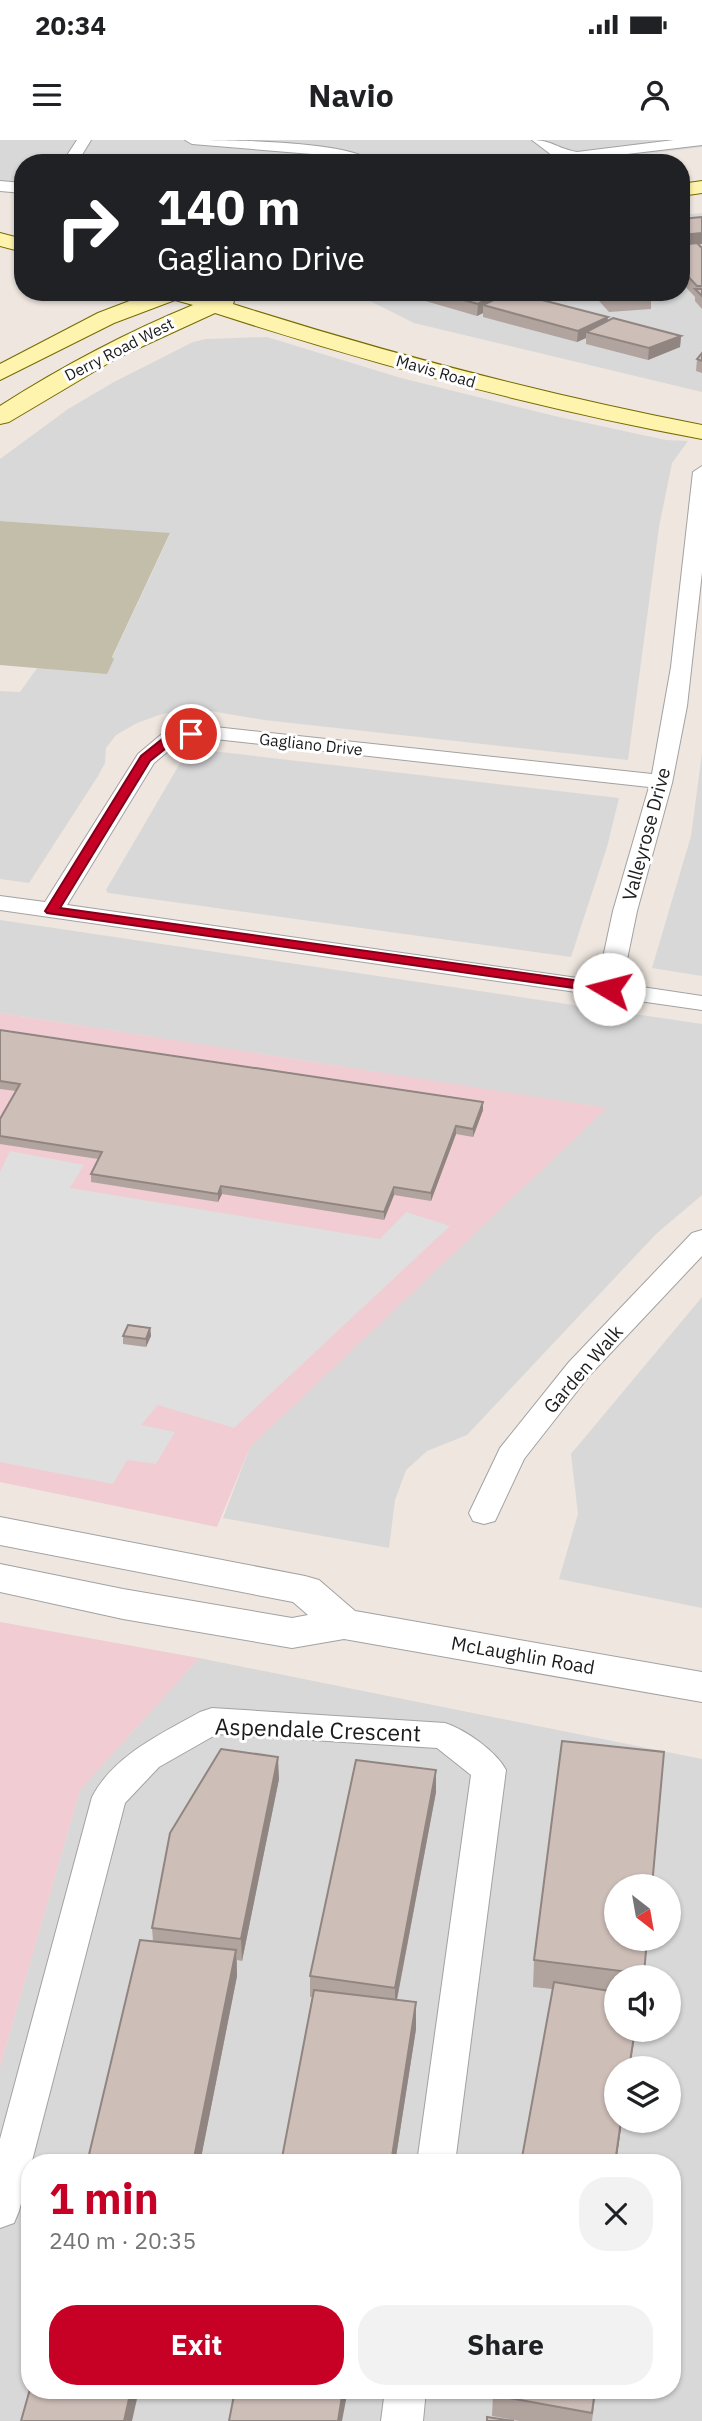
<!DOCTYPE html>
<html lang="en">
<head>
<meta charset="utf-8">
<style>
  :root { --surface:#fff; --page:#f2f2f2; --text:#202124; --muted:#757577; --accent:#c70026 }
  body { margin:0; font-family:"IBM Plex Sans",sans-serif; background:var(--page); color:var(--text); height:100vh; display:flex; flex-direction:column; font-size:26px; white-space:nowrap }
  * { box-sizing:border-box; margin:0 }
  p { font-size:23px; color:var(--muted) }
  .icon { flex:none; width:38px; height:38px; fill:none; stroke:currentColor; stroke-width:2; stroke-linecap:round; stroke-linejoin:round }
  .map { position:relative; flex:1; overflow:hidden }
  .details { position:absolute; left:21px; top:2014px; width:660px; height:245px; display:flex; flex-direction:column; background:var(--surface); border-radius:28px; box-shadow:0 2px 5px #0004 }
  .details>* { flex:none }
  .guide { position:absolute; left:14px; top:14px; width:676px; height:147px; border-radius:28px; box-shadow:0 2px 5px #0004; background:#202124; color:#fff; overflow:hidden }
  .needle { width:46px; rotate:149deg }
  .controls { position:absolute; left:604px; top:1734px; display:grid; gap:14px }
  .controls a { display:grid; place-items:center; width:77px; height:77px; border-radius:50%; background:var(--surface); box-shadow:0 2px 5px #0004; font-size:35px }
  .pin { position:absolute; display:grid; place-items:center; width:60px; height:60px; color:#fff; margin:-30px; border:4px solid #fff; border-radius:50%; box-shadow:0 2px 7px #0007 }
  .me { position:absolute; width:77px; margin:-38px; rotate:278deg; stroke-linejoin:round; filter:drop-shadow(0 0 5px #0008) }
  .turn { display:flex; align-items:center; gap:24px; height:147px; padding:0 28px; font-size:32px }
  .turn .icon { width:91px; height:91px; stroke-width:2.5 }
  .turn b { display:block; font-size:49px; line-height:60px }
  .round { display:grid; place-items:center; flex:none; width:74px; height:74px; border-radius:28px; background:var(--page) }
  .headline { display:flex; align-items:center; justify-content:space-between; height:119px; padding:0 28px }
  h1 { font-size:42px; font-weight:700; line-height:52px; color:var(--accent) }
  .button { display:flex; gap:14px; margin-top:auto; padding:14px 28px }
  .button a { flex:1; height:80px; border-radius:28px; background:var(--accent); color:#fff; font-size:28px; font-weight:700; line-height:80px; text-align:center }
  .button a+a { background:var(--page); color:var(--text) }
  .status { display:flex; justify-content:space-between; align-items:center; height:49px; padding:0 35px; background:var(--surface); direction:ltr }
  .status svg { height:19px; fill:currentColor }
  header { display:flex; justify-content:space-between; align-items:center; height:91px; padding:0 28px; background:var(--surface); font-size:32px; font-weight:700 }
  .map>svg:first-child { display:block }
  .residential { fill:#d9d8d8; fill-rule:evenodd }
  .commercial { fill:#f1ccd2 }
  .construction { fill:#c3beaa }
  .parking { fill:#dfdfdf }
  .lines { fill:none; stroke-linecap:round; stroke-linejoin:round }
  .minor-casing { stroke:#a2a2a2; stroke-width:2 }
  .tertiary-casing { stroke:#a2a2a2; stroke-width:2 }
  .secondary-casing { stroke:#756b00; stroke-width:2 }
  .minor { fill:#fff; fill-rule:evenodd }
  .tertiary { fill:#fff; fill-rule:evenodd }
  .secondary { fill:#fff4ad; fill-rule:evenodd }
  .wall { fill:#b1a39e }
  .shaded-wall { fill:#908581 }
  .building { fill:#cebeb8; stroke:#908581; stroke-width:2 }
  .route { fill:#c70026; stroke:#810019; stroke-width:2 }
  .labels { text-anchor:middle; stroke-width:6; stroke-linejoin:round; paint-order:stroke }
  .far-street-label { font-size:16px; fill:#1b1b1b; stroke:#fff }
  .street-label { font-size:19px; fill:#1b1b1b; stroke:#fff }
  .near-street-label { font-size:23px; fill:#1b1b1b; stroke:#fff }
</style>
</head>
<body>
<div class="status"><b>20:34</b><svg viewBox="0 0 49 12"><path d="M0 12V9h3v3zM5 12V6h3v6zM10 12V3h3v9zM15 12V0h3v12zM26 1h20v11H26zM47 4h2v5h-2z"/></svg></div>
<header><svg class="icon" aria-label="menu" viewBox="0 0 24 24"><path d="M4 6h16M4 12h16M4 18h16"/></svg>Navio<svg class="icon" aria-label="person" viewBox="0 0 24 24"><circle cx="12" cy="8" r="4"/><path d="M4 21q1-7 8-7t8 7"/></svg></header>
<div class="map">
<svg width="702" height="2281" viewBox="0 0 702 2281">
  <rect width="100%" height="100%" fill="#eee6df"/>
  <path class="residential" d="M0 0H702V7L576 23H23V54L0 51Z
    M702 73V252L414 183 360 156 359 152H681V75Z
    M267 197 401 238 559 277 666 300 688 301 672 323 659 387 628 620 264 580 211 571 189 570 162 574 137 583 116 595 106 608 105 623 98 636 29 743 0 739V551L20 552 37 528 112 518 170 394 0 381V319L68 269 114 242 193 202 206 199Z
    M203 610 619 658 607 707 571 817 108 753 106 750 186 613Z
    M702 613V836L652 828 691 696Z
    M0 780 702 884V1055L656 1094 467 1295 427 1311 406 1330 395 1360 389 1408 223 1378 250 1307 606 968 0 873Z
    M702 1157V1468L559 1439 578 1374 571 1314Z
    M199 1518 702 1619V2281H0V1927L80 1650ZM616 1746H668V1799H616ZM616 1838H668V1890H616ZM616 1928H668V1981H616ZM30 2023H672V2250H30Z"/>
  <path class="commercial" d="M0 873 607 968 250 1307 217 1387 0 1342Z
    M0 1482 199 1518 80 1650 0 1927Z"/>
  <path class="construction" d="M0 381 170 393 112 517 114 519 107 534 0 525Z"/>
  <path class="parking" d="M10 1011 84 1025 70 1048 380 1099 406 1072 450 1086 234 1288 158 1265 141 1285 175 1292 156 1324 127 1320 113 1344 0 1322V1032Z"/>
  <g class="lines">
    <defs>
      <path id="minor" d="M77 0H91L77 23H62Z
        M185 0C223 0 351 0 375 23 361 23 350 18 336 16L192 4Z
        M532 0C552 0 558 9 577 12L674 0H702V5L577 20 553 16Z
        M0 41 23 43V53L0 51Z
        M702 326V432L687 566 672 643 637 771 622 844 702 856V870L0 770V756L45 762 138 614 163 593 191 588 215 587 652 634 671 527 693 332ZM215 599 649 647 613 771 598 841 67 765 154 623 178 603Z
        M702 1090V1116L589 1236 524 1319 495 1381 484 1384 473 1381 469 1373 500 1308 569 1222 692 1093Z
        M212 1568 445 1583C466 1590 496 1611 506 1630L455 2023H417L471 1635 437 1608 217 1594 159 1627 125 1663 19 2071 14 2083 0 2088V1999L92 1657C114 1615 161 1594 200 1572Z
        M385 2250H426L423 2281H381Z"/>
      <path id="tertiary" d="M0 1377 305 1436 319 1440 355 1471 702 1532V1562L344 1499 292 1508 123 1479 0 1452V1424L123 1449 292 1478 308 1475 293 1462 0 1405Z"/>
      <path id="secondary" d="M702 41V53L681 56V44Z
        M0 93 23 99V112L0 106Z
        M153 152C172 152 190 152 209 156 216 157 223 154 231 156L234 161 233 164C387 213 543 254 702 285V299C537 268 375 225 215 173L117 218 9 282 0 284V266C61 227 125 193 193 165L175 160 114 183 0 240V224L98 173Z"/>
    </defs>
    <use href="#minor" class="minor-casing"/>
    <use href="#tertiary" class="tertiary-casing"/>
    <use href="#secondary" class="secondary-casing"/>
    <use href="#minor" class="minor"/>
    <use href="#tertiary" class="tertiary"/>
    <use href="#secondary" class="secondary"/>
  </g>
  <path class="wall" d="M681 79 702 104H698L702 108V169L695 161V157L681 142Z
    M398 152H502V156L608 181 681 196 680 207 648 220 586 204V198L577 202 483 177V173L477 176 398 153Z
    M591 152H647L651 157V169L609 172Z
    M702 213V233L696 231 697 219Z
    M0 890 483 962V970L473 997 456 994 431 1061 394 1055 384 1080 222 1054 218 1062 91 1042V1034L98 1019 0 1004V979L16 951 0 949Z
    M150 1188 151 1196 146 1207 123 1204V1196Z
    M279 1639 242 1821 237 1820V1836L200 2023H87L153 1801 152 1788Z
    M436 1652 397 1860 416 1889 395 2023H281L312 1857H310V1836Z
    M647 1799 644 1838H616V1890H636L630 1928H616V1981H622L616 2023 552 1849 533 1847 534 1820Z
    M596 2250 592 2281H519L492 2276 493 2255Z"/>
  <path class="shaded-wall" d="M702 93V104L681 106V95Z
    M500 152H502V162L483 165V173L477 176 478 164Z
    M608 177 607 189 586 192V198L577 202 578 191Z
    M681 196 680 207 648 220 649 208Z
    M483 962V970L473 997V989Z
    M456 986V994L431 1061V1053Z
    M221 1046 222 1054 218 1062V1054Z
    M394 1047V1055L384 1080V1072Z
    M150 1188 151 1196 146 1207V1199Z
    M278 1617 279 1639 242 1821 241 1799Z
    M436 1630V1652L395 1869V1848Z
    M236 1810 237 1836 200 2023H193Z
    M416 1862V1889L395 2023H391Z
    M621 1981H622L616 2023H615Z
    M131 2250H139L132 2281H124Z
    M343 2250H346V2260L342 2281H338Z"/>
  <path class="building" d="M702 77V93L681 95V79Z
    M697 103 702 108V146H697L681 129V105Z
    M695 149H702V156Z
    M434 152H500L478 164Z
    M511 152 608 177 578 191 483 165Z
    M602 152H647L651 157 610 160Z
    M613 178 681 196 649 208 586 192Z
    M702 213V221L697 219Z
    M0 890 483 962 473 989 456 986 431 1053 394 1047 384 1072 221 1046 218 1054 91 1034 102 1012 0 996V979L20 944 0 941Z
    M128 1185 150 1188 146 1199 123 1196Z
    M562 1601 664 1612 652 1746H616V1799H647L644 1834 534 1820Z
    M221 1609 278 1617 241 1799 152 1788 170 1693Z
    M356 1620 436 1630 395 1848 310 1836Z
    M140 1800 236 1810 193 2023H87Z
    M554 1842 616 1852V1890H635L629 1928H616V1981H621L615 2023H521Z
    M314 1850 416 1862 391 2023H281Z
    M30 2249V2250H131L124 2281H21Z
    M235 2250H343L338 2281H229Z
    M494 2250H595L592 2273 493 2255Z
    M487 2277 514 2281H487Z"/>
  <path class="route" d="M191 590 196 591V596L175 601 150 621 60 768 609 845 616 849 609 853 47 773 45 771 141 616 166 596Z"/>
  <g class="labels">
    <g class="far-street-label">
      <text transform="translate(119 209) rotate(-27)" y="6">Derry Road West</text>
      <text transform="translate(436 231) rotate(16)" y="6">Mavis Road</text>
      <text transform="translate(311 604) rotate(6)" y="6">Gagliano Drive</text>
    </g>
    <g class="street-label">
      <text transform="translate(646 694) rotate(-75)" y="7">Valleyrose Drive</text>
      <text transform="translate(583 1229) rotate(-49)" y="7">Garden Walk</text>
      <text transform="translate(523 1515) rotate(10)" y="7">McLaughlin Road</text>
    </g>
    <g class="near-street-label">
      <text transform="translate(318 1590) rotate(2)" y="8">Aspendale Crescent</text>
    </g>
  </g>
</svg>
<div class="controls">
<a><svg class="needle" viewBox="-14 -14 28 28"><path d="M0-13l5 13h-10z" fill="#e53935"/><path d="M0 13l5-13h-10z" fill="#757577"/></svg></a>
<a><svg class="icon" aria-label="sound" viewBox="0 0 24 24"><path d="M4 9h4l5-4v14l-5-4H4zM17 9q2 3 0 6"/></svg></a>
<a><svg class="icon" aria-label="layers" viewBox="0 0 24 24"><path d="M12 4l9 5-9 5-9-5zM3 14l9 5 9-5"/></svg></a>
</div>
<div class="pin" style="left:191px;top:594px;background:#d93025"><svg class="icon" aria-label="arrive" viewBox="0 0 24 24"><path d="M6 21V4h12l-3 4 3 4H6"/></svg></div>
<svg class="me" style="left:609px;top:849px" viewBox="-20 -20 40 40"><circle r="19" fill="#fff"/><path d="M0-13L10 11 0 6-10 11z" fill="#c70026"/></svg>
<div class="guide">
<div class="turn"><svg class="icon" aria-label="right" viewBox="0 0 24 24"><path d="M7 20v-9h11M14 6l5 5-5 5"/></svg><div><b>140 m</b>Gagliano Drive</div></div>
</div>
<section class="details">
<div class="headline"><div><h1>1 min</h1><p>240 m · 20:35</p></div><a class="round"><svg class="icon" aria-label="close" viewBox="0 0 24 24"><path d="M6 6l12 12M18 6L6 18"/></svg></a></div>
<div class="button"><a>Exit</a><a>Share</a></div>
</section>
</div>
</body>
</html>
